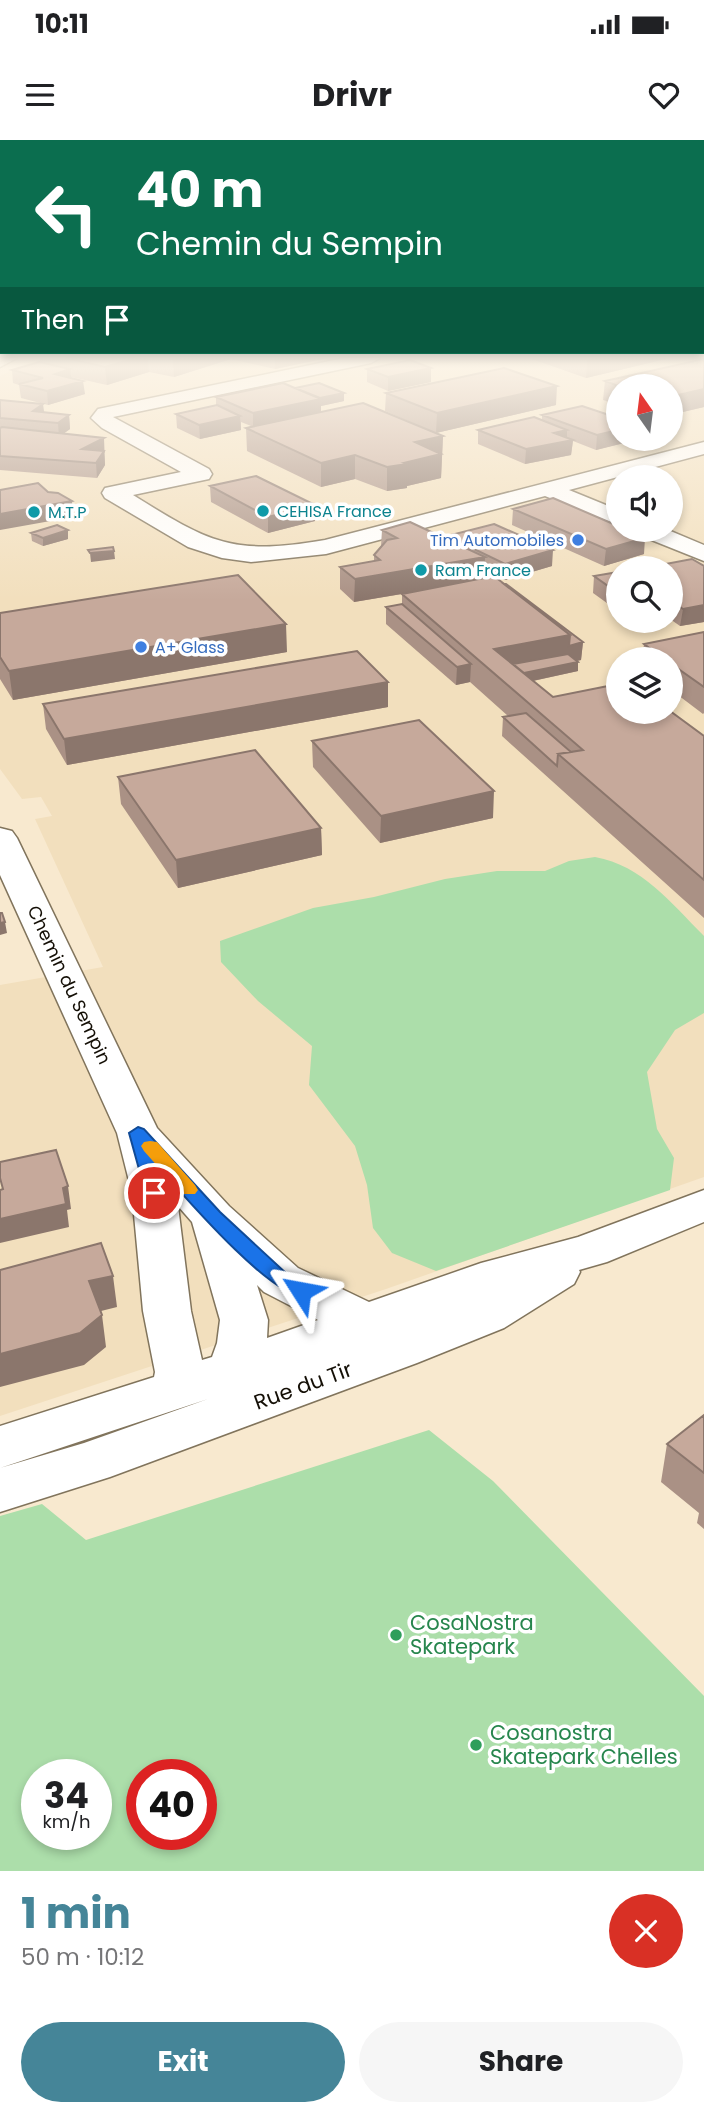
<!DOCTYPE html>
<html lang="en">
<head>
<meta charset="utf-8">
<style>
  :root { --surface:#fff; --page:#f6f6f6; --text:#202124; --muted:#757577; --accent:#458598 }
  body { margin:0; font-family:Poppins,sans-serif; background:var(--page); color:var(--text); height:100vh; display:flex; flex-direction:column; font-size:26px; white-space:nowrap }
  * { box-sizing:border-box; margin:0 }
  p { font-size:23px; color:var(--muted) }
  .icon { flex:none; width:38px; height:38px; fill:none; stroke:currentColor; stroke-width:2; stroke-linecap:round; stroke-linejoin:round }
  .map { position:relative; height:1731px; overflow:hidden }
  .details { display:flex; flex-direction:column; background:var(--surface); flex:1 }
  .details>* { flex:none }
  .guide { position:absolute; left:0px; top:0px; width:705px; height:214px; box-shadow:0 4px 10px #0003; background:#0b6e4f; color:#fff; overflow:hidden }
  .needle { width:46px; rotate:346deg }
  .controls { position:absolute; left:606px; top:234px; display:grid; gap:14px }
  .controls a { display:grid; place-items:center; width:77px; height:77px; border-radius:50%; background:var(--surface); box-shadow:0 4px 10px #0003; font-size:35px }
  .speed { position:absolute; left:21px; top:1619px; display:flex; gap:14px; font-size:35px; font-weight:700; text-align:center }
  .speed>* { display:grid; place-content:center; width:91px; height:91px; border-radius:50%; background:var(--surface); box-shadow:0 4px 10px #0003; line-height:1 }
  .speed small { font-size:18px; font-weight:400 }
  .speed .limit { border:10px solid #d22; background:#fff; color:#111 }
  .pin { position:absolute; display:grid; place-items:center; width:60px; height:60px; color:#fff; margin:-30px; border:4px solid #fff; border-radius:50%; box-shadow:0 2px 7px #0007 }
  .me { position:absolute; width:77px; margin:-38px; rotate:304deg; stroke-linejoin:round; filter:drop-shadow(0 0 5px #0008) }
  .turn { display:flex; align-items:center; gap:24px; height:147px; padding:0 21px; font-size:32px }
  .turn .icon { width:91px; height:91px; stroke-width:2.5 }
  .turn b { display:block; font-size:49px; line-height:60px }
  .then { display:flex; align-items:center; height:66px; padding:0 21px; background:#0003; gap:14px; font-size:26px }
  .round { display:grid; place-items:center; flex:none; width:74px; height:74px; border-radius:37px; background:var(--page) }
  .head { display:flex; align-items:center; justify-content:space-between; height:119px; padding:0 21px }
  h1 { font-size:42px; font-weight:700; line-height:52px; color:var(--accent) }
  .action { display:flex; gap:14px; margin-top:auto; padding:14px 21px }
  .action a { flex:1; height:80px; border-radius:42px; background:var(--accent); color:#fff; font-size:28px; font-weight:700; line-height:80px; text-align:center }
  .action a+a { background:var(--page); color:var(--text) }
  .status { display:flex; justify-content:space-between; align-items:center; height:49px; padding:0 35px; background:var(--surface); direction:ltr }
  .status svg { height:19px; fill:currentColor }
  header { display:flex; justify-content:space-between; align-items:center; height:91px; padding:0 21px; background:var(--surface); font-size:32px; font-weight:700 }
  .map>svg:first-child { display:block }
  .built { fill:#f2dfbd; fill-rule:evenodd }
  .green { fill:#acdeaa; fill-rule:evenodd }
  .lines { fill:none; stroke-linecap:round; stroke-linejoin:round }
  .street-casing { stroke:#81745c; stroke-width:3 }
  .secondary-casing { stroke:#81745c; stroke-width:3 }
  .street { fill:#fff; fill-rule:evenodd }
  .secondary { fill:#fff; fill-rule:evenodd }
  .wall { fill:#aa9185 }
  .shaded-wall { fill:#8b766c }
  .building { fill:#c6a99b; stroke:#8b766c; stroke-width:2 }
  .route { fill:#1a73e8; stroke:#114b97; stroke-width:2 }
  .slow { fill:#f59e0b }
  .culture-dot { fill:#0f9aa8; stroke:#fff; stroke-width:2.5 }
  .shop-dot { fill:#3f7fe0; stroke:#fff; stroke-width:2.5 }
  .leisure-dot { fill:#2e9e5b; stroke:#fff; stroke-width:2.5 }
  .labels { text-anchor:middle; stroke-width:7; stroke-linejoin:round; paint-order:stroke }
  .far-culture-label { font-size:16px; fill:#0d838f; stroke:#fff; text-anchor:start }
  .far-shop-label { font-size:16px; fill:#366cbe; stroke:#fff; text-anchor:end }
  .street-label { font-size:18px; fill:#140f06; stroke:#fff }
  .near-street-label { font-size:21px; fill:#140f06; stroke:#fff }
  .near-leisure-label { font-size:21px; fill:#27864d; stroke:#fff; text-anchor:start }
</style>
</head>
<body>
<div class="status"><b>10:11</b><svg viewBox="0 0 49 12"><path d="M0 12V9h3v3zM5 12V6h3v6zM10 12V3h3v9zM15 12V0h3v12zM26 1h20v11H26zM47 4h2v5h-2z"/></svg></div>
<header><svg class="icon" aria-label="menu" viewBox="0 0 24 24"><path d="M4 6h16M4 12h16M4 18h16"/></svg>Drivr<svg class="icon" aria-label="heart" viewBox="0 0 24 24"><path d="M12 20l-8-8c-3-5 5-10 8-4 3-6 11-1 8 4z"/></svg></header>
<div class="map">
<svg width="704" height="1731" viewBox="0 0 704 1731">
  <rect width="100%" height="100%" fill="#f8e9cf"/>
  <path class="built" d="M37 218H704V1037L386 1149 0 1276V845L103 827 35 679 52 676 41 657 22 659 0 629V236ZM618 247H670V299H618ZM618 338H670V390H618ZM618 429H670V481H618ZM618 520H670V572H618Z"/>
  <path class="green" d="M595 717C643 726 670 762 704 796V873L675 890 647 932 657 989 674 1018 670 1050 436 1131 392 1113 373 1088 367 1045 355 1006 309 945 312 906 258 861 221 822 220 801 313 768 374 757 445 739 497 731H545L569 721Z
    M429 1290 493 1341 704 1556V1731H0V1376L42 1364 86 1400ZM96 1634V1694H37V1634ZM201 1634V1694H142V1634Z"/>
  <g class="lines">
    <defs>
      <path id="street" d="M344 218H380L371 223 113 277 209 329 212 334 209 339 133 355C210 403 232 416 325 400L704 302V314L569 350 618 370V385L545 356 326 414 251 422 222 418 188 407 105 358 102 353 105 348 181 332 102 288 91 278 98 269Z
        M635 390H668L704 405V421L639 395Z"/>
      <path id="secondary" d="M0 218H17L0 227Z
        M0 688 12 691 17 698 157 988 229 1066 298 1128 369 1162 481 1123 578 1097 704 1050V1082L607 1122 579 1130 580 1132 574 1144 504 1188 417 1223 110 1337 0 1372V1328L84 1303 208 1259 0 1328V1286L154 1237 155 1232 143 1171 132 1053 117 993 0 735ZM178 1066 192 1082 220 1180 217 1203 212 1217 202 1220 191 1171ZM257 1145 264 1152 318 1180 267 1198 268 1180Z"/>
    </defs>
    <use href="#street" class="street-casing"/>
    <use href="#secondary" class="secondary-casing"/>
    <use href="#street" class="street"/>
    <use href="#secondary" class="secondary"/>
  </g>
  <path class="wall" d="M40 218H327L275 229 231 219 174 237 149 232 107 245 71 237 85 254 48 265 21 258 19 245 13 243 12 230 40 222Z
    M529 218H670L586 238Z
    M704 219V267L670 275V247H618V265L603 260 605 241Z
    M431 228V242L388 251 367 242V229Z
    M295 248 344 253V261L321 266V272L443 296 441 338 407 346V348L387 351 355 339 321 347 247 311 246 288 251 286 241 282V290L200 299 177 288 176 274 216 265V257Z
    M386 253 556 265 436 293 385 271Z
    M0 260 44 272 69 275 70 289 64 293 105 312 104 313 105 325 97 338 0 330Z
    M542 275 628 302 596 310 573 301 571 315 525 324 478 304V290L542 280Z
    M210 346 315 365V381L268 393 211 362Z
    M513 369 644 414 604 426 512 385Z
    M382 390 447 400V396L552 426 505 440 484 430V438L583 502 581 520 577 521 578 531 533 541 553 557 704 596V778L502 596 503 577 508 576 470 542 456 545 386 484V467L402 464V454L354 462 340 449V427L374 421V415L381 406Z
    M31 393 68 399 43 406 32 401Z
    M704 426V482L680 486 670 479V429Z
    M618 432V471L593 453 594 436Z
    M0 473 287 512 13 560 0 539Z
    M704 492V573L703 574 670 549V520H642L644 504Z
    M43 564 388 567 67 625 46 589Z
    M312 601 493 678 380 703 313 627Z
    M118 637 321 688 322 715 178 748 121 664Z
    M704 1275V1389L697 1383 699 1373 661 1342 667 1304Z"/>
  <path class="shaded-wall" d="M135 218H148L149 232 107 245 105 227Z
    M177 218H231V219L174 237 173 220Z
    M275 218H327L275 229Z
    M594 218H670L586 238 587 220Z
    M431 228V242L388 251V237Z
    M70 229 72 242 55 234Z
    M83 241 85 254 48 265 47 251Z
    M557 246 556 265 436 293 437 273Z
    M704 249V267L670 275V257Z
    M344 253V261L321 266V273L253 287V273Z
    M43 264 45 278 33 271Z
    M69 275 70 289 59 297 58 283Z
    M240 276 241 290 200 299 199 285Z
    M567 290V301L573 300 571 315 525 324 526 309 554 293Z
    M618 290V299H628V302L596 310 597 295Z
    M443 296 441 338 407 346V348L387 351V327L415 302Z
    M104 298 105 325 97 338 96 323 102 314 84 323 82 309Z
    M355 315V339L321 347V323Z
    M72 361 73 377 0 390V374Z
    M315 365V381L268 393V377Z
    M68 390V399L43 406V398Z
    M645 398 644 414 604 426 606 409Z
    M553 410 552 426 505 440V424Z
    M114 411 115 419 91 422 90 413Z
    M485 417 484 440 354 462 355 439Z
    M704 465V482L680 486 683 469Z
    M286 484 287 512 13 560 9 531Z
    M570 495 583 502 581 520 503 535 494 509Z
    M578 522V531L509 546 505 537Z
    M471 524 470 542 456 545 457 527Z
    M388 542V567L67 625 64 599Z
    M494 651 493 678 380 703 381 676Z
    M321 688 322 715 178 748 176 720Z
    M5 782 7 793 0 795V783Z
    M68 1046 71 1069 67 1070 69 1087 0 1103V1079Z
    M113 1136 117 1167 93 1173 89 1141Z
    M102 1175 106 1207 84 1225 0 1247V1214Z"/>
  <path class="building" d="M66 218H135L105 227Z
    M704 219V249L670 257V247H621L605 241Z
    M410 220 431 228 388 237 367 229Z
    M39 222 70 229 55 234 83 241 47 251 19 244 43 238 12 230Z
    M504 228 557 246 437 273 386 253Z
    M283 243 321 259 253 273 216 257Z
    M319 243 344 253 320 258 295 248Z
    M0 260 43 264 33 271 69 275 58 283 0 278Z
    M363 263 443 296 415 302 441 314 404 323 407 324 387 327 355 315 321 323 246 288Z
    M217 265 240 276 199 285 176 274Z
    M582 266 618 278V290L597 295 542 275Z
    M534 277 567 290 554 293 573 300 526 309 478 290Z
    M2 287 104 298 82 309 104 311 96 323 0 316V288Z
    M256 336 315 365 268 377 210 346Z
    M38 343 48 352 58 353 72 361 0 374V350Z
    M553 358 618 386V390H628L645 398 606 409 513 369Z
    M410 382 485 417 355 439 340 427 380 420 374 415 387 400 397 398 382 390Z
    M494 384 553 410 505 424 447 396Z
    M57 385 68 390 43 398 31 393Z
    M113 407 114 411 90 413 88 410Z
    M692 419 704 426V465L683 469 670 460V429H639Z
    M618 432V453L594 436Z
    M238 435 286 484 9 531 0 517V473Z
    M494 436 570 495 494 509 553 557 618 544V572H670V571L704 596V740L558 614 583 610 402 454Z
    M504 444H506L583 502 569 506 570 495Z
    M402 464 471 524 457 527 386 467Z
    M704 492V547L670 523V520H666L644 504Z
    M357 511 388 542 64 599 43 564Z
    M568 514 578 522 524 533 513 524Z
    M526 573 571 612 558 614 557 626 503 577Z
    M419 580 494 651 381 676 312 601Z
    M255 610 321 688 176 720 118 637Z
    M0 773H2L5 782 0 783Z
    M56 1010 68 1046 63 1048 66 1064 0 1079V1050L3 1049 0 1038V1022Z
    M101 1103 113 1136 89 1141 102 1175 80 1193 0 1214V1130Z
    M704 1275V1333L667 1304Z"/>
  <linearGradient id="sky" x2="0" y2="1"><stop stop-color="#59afd4"/><stop offset="0.47" stop-color="#fcf5e9"/><stop offset="1" stop-color="#fcf5e9" stop-opacity="0"/></linearGradient>
  <rect width="704" height="460" fill="url(#sky)"/>
  <path class="route" d="M138 987 144 989 220 1072 288 1135 308 1146 311 1151 308 1156C276 1165 178 1049 155 1023L163 1053 160 1058H147L129 993Z"/>
  <path class="slow" d="M150 1001 157 1002 195 1045 198 1050 195 1054H182L144 1011 141 1006 144 1002Z"/>
  <g class="culture-dot">
    <circle cx="263" cy="371" r="7"/>
    <circle cx="34" cy="372" r="7"/>
    <circle cx="421" cy="430" r="7"/>
  </g>
  <g class="shop-dot">
    <circle cx="578" cy="400" r="7"/>
    <circle cx="141" cy="507" r="7"/>
  </g>
  <g class="leisure-dot">
    <circle cx="396" cy="1495" r="7"/>
    <circle cx="476" cy="1605" r="7"/>
  </g>
  <g class="labels">
    <g class="far-culture-label">
      <text x="277" y="377">CEHISA France</text>
      <text x="48" y="378">M.T.P</text>
      <text x="435" y="436">Ram France</text>
    </g>
    <g class="far-shop-label">
      <text x="564" y="406">Tim Automobiles</text>
      <text x="155" y="513" text-anchor="start">A+ Glass</text>
    </g>
    <g class="street-label">
      <text transform="translate(69 845) rotate(65)" y="6">Chemin du Sempin</text>
    </g>
    <g class="near-street-label">
      <text transform="translate(303 1246) rotate(-20)" y="7">Rue du Tir</text>
    </g>
    <g class="near-leisure-label">
      <text x="410" y="1490">CosaNostra<tspan x="410" dy="24">Skatepark</tspan></text>
      <text x="490" y="1600">Cosanostra<tspan x="490" dy="24">Skatepark Chelles</tspan></text>
    </g>
  </g>
</svg>
<div class="controls">
<a><svg class="needle" viewBox="-14 -14 28 28"><path d="M0-13l5 13h-10z" fill="#e53935"/><path d="M0 13l5-13h-10z" fill="#757577"/></svg></a>
<a><svg class="icon" aria-label="sound" viewBox="0 0 24 24"><path d="M4 9h4l5-4v14l-5-4H4zM17 9q2 3 0 6"/></svg></a>
<a><svg class="icon" aria-label="search" viewBox="0 0 24 24"><circle cx="10" cy="10" r="6"/><path d="M15 15l6 6"/></svg></a>
<a><svg class="icon" aria-label="layers" viewBox="0 0 24 24"><path d="M12 4l9 5-9 5-9-5zM3 14l9 5 9-5"/></svg></a>
</div>
<div class="speed"><div>34<small>km/h</small></div><div class="limit">40</div></div>
<div class="pin" style="left:154px;top:1053px;background:#d93025"><svg class="icon" aria-label="arrive" viewBox="0 0 24 24"><path d="M6 21V4h12l-3 4 3 4H6"/></svg></div>
<svg class="me" style="left:301px;top:1151px" viewBox="-20 -20 40 40"><path d="M0-17L14 15 0 8-14 15z" fill="#1a73e8" stroke="#fff" stroke-width="4"/></svg>
<div class="guide">
<div class="turn"><svg class="icon" aria-label="left" viewBox="0 0 24 24"><path d="M17 20v-9H6M10 6l-5 5 5 5"/></svg><div><b>40 m</b>Chemin du Sempin</div></div>
<div class="then">Then<svg class="icon" aria-label="arrive" viewBox="0 0 24 24"><path d="M6 21V4h12l-3 4 3 4H6"/></svg></div>
</div>
</div>
<section class="details">
<div class="head"><div><h1>1 min</h1><p>50 m · 10:12</p></div><a class="round" style="background:#d93025;color:#fff"><svg class="icon" aria-label="close" viewBox="0 0 24 24"><path d="M6 6l12 12M18 6L6 18"/></svg></a></div>
<div class="action"><a>Exit</a><a>Share</a></div>
</section>
</body>
</html>
